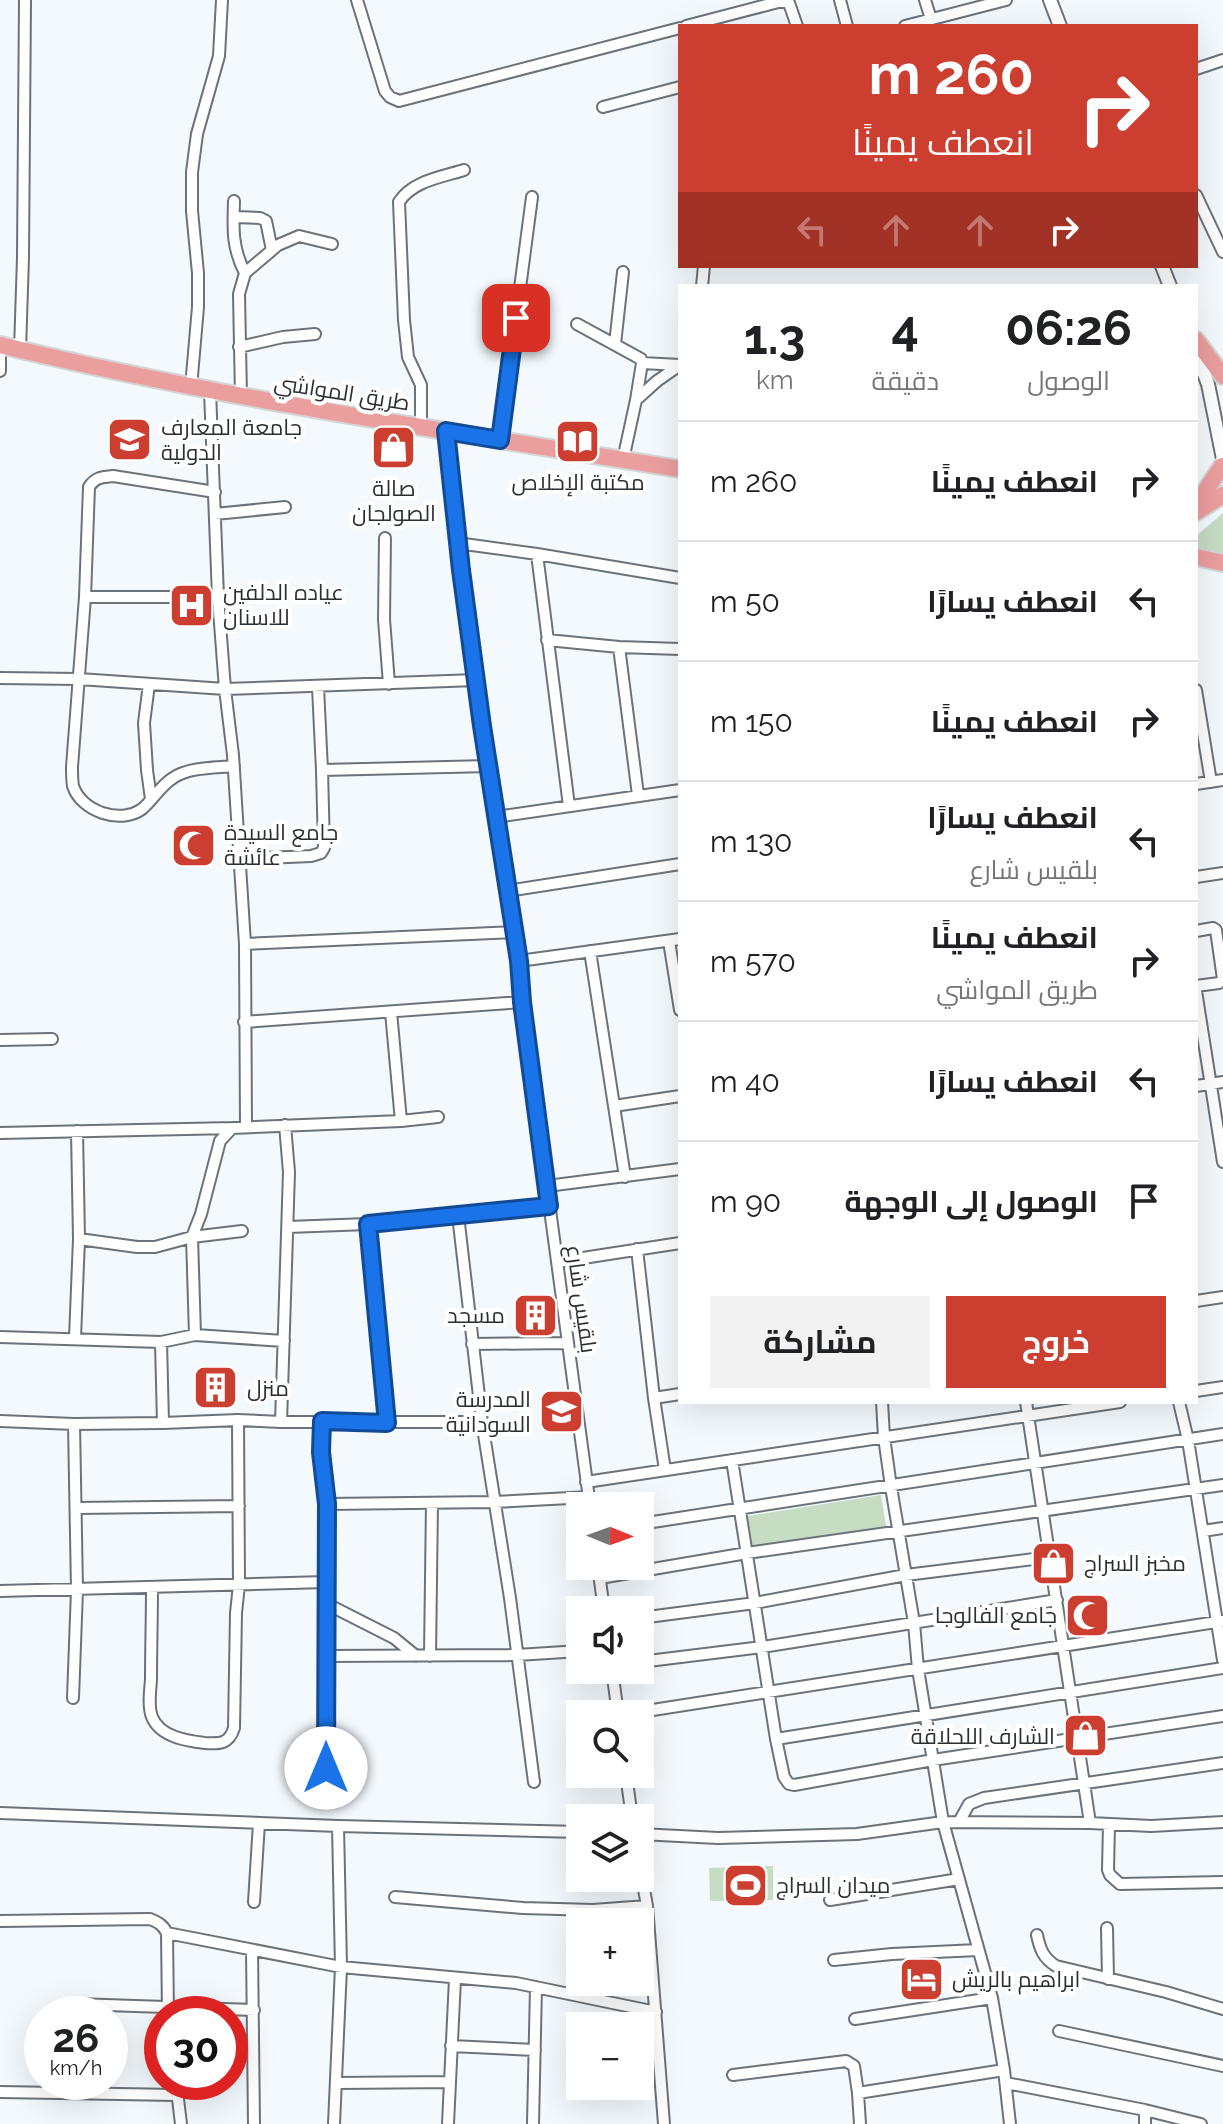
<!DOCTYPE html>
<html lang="ar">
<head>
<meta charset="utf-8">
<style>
  :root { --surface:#fff; --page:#f2f2f2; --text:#202124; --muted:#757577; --line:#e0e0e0; --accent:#cb3e30 }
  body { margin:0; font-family:Raleway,Cairo,sans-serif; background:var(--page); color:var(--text); direction:rtl; height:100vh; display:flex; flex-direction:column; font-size:30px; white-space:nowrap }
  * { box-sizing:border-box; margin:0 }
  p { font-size:26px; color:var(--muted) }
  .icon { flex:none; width:44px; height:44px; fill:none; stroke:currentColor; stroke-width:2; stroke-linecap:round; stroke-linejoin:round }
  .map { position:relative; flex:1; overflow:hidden; direction:ltr }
  .drawer { position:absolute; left:678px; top:284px; width:520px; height:1120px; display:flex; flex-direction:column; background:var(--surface); border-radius:0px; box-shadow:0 8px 32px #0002; direction:rtl }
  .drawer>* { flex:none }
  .banner { position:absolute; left:678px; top:24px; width:520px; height:244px; border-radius:0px; box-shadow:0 8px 32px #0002; direction:rtl; background:#cb3e30; color:#fff; overflow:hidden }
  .needle { width:52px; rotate:91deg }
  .fabs { position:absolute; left:566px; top:1492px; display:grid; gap:16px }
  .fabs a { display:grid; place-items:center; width:88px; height:88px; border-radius:0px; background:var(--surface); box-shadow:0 8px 32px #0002; font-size:40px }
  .speed { position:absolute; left:24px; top:1996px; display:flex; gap:16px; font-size:40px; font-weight:700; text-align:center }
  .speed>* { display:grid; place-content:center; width:104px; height:104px; border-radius:50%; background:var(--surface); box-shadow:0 8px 32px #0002; line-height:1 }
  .speed small { font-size:20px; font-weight:400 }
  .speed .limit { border:12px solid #d22; background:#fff; color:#111 }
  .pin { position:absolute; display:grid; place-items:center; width:68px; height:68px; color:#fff; margin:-34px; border-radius:16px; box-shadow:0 4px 12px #0006 }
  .me { position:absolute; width:88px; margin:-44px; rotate:0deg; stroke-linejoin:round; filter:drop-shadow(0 0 6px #0008) }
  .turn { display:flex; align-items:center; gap:28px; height:168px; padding:0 32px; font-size:36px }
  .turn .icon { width:104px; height:104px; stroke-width:2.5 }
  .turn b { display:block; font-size:56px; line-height:68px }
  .lanes { display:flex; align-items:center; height:76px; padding:0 32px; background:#0003; justify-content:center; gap:40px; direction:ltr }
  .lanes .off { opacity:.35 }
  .eta { display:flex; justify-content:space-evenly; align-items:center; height:136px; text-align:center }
  .eta b { font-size:48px; font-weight:700; line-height:56px }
  .action { display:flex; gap:16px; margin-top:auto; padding:16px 32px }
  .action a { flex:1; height:92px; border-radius:0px; background:var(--accent); color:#fff; font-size:32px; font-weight:700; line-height:92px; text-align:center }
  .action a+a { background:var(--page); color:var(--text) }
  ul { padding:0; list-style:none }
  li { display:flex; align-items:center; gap:24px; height:120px; padding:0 32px; border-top:2px solid var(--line) }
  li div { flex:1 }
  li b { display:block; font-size:30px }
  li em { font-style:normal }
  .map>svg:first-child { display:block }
  .green { fill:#c6dcc3 }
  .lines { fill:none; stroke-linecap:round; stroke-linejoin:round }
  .minor-casing { stroke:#6b737a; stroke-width:14 }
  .tertiary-casing { stroke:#6b737a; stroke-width:16 }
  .primary-casing { stroke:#d5d5d6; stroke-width:20 }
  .minor { stroke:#fff; stroke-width:10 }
  .tertiary { stroke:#fff; stroke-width:12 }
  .primary { stroke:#eb9e9e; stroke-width:16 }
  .route-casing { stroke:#114b97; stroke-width:20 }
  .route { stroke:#1a73e8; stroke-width:14 }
  .labels { text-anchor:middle; stroke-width:8; stroke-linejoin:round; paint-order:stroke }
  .street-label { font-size:22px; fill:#2c2f32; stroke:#fff }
  .poi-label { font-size:22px; fill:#2c2f32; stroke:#fff; text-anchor:start }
</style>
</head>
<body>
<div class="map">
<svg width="1223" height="2124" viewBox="0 0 1223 2124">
  <rect width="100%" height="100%" fill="#f3f9fd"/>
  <path class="green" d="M1223 513V561L1196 555V536Z
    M881 1495 886 1527 753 1548 748 1516Z
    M773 1866V1900L710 1901 709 1868Z"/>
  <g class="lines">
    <defs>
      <path id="minor" d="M357 0 385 91 390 97 399 101 680 28
        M840 0 847 26
        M925 0 931 19
        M686 26 782 1 789 3 797 26
        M905 26 1006 0
        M1196 69 1223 60
        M603 107 680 87
        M1196 195 1223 252
        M234 201C233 229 232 248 245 273
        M234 217 260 218 266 221 272 250
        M702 286 704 266
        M577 324 641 359 642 363 636 400
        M615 344 623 272
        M239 347 283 337 315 334
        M20 350 23 257 25 0
        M642 363 680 365
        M0 371V345
        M191 387 198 307V273L192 211V172L197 134 219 56 222 0
        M210 391 218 597 225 689 233 755 245 944 246 1126
        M241 397 239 294 245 273 278 245 299 236 332 244
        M421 427V385L408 357 404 320 399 202C412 181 442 177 464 170
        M446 431C456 529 467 626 481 723 495 816 514 908 522 1002L590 1506
        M500 440 532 197
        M623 460 636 400 657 381 680 365
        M215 492 113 476C103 477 95 477 89 487L85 597 72 767C72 773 72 780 73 786 81 811 120 825 142 809 153 800 160 786 173 778 189 767 215 768 234 766
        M215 514 285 507
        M385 538 384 619 389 684
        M457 543 537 554 680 578
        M537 554 569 806
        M85 597H218
        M547 640 619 647 680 649
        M619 647 638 795
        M0 678 79 679 225 689 476 680
        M149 684 144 723 147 770 151 799
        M1196 690 1211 782
        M322 770 489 766
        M1196 784 1223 780
        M496 817 680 790
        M240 859 311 856 321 853 324 848 322 770 318 687
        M1196 877 1223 873
        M507 891 680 864
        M1196 931 1213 928 1216 930 1223 979 1219 983 1196 986
        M669 941 680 1010
        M245 944 513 932
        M590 951 625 1177
        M519 961 680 939
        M1196 991 1223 1162
        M391 1012 401 1121
        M244 1022 522 1002
        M0 1040 52 1039
        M1196 1086 1223 1082
        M614 1106 680 1096
        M0 1133 232 1128 401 1121 438 1117
        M547 1186 680 1169
        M458 1215 482 1422 510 1598 534 1782
        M368 1224 387 1423
        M288 1227 368 1224 549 1206
        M79 1239 137 1247H155L192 1237 242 1231
        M637 1249 654 1398 665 1470
        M557 1262 680 1243
        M1196 1301 1223 1297
        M195 1335 192 1237 201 1214 220 1141 232 1128
        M0 1337 161 1342 195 1335 284 1341
        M75 1338 79 1239 77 1131
        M161 1342 163 1423
        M472 1344 568 1343
        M1196 1391 1223 1387
        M654 1398 680 1394
        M882 1402 884 1437 891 1487 914 1623 918 1669 943 1822 992 1998 1004 2070 1010 2124
        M1026 1402 1090 1823
        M1179 1402 1188 1440 1223 1660
        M0 1421 74 1424 163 1423 238 1420 281 1422H482
        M322 1421 321 1452 327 1504 326 1768
        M281 1422 289 1172 285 1125
        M732 1460 776 1739 784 1777 789 1784 794 1785 933 1760 1223 1716
        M586 1482 1120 1402
        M327 1504 494 1502 589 1497
        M76 1508 239 1506
        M640 1524 1223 1434
        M1203 1531 1223 1528
        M598 1566 604 1610
        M600 1578 747 1553 1223 1485
        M152 1588C152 1618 151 1649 151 1680 150 1691 148 1707 152 1717 160 1737 187 1741 205 1743 220 1744 229 1744 234 1728L236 1613 239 1585 238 1420
        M0 1591 326 1582
        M327 1604 394 1638 416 1656
        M640 1618 755 1603 906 1575 1050 1557
        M327 1656 517 1655 580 1651
        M430 1656 432 1503
        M640 1662 762 1647 1057 1600
        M612 1670 618 1714
        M73 1698 77 1590 74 1424
        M627 1714 1223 1621
        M776 1739 1223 1668
        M626 1774 632 1818
        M0 1813 338 1826 580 1832
        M959 1822 969 1804 984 1798 1223 1763
        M1109 1824 1108 1870 1110 1875 1120 1884 1223 1882
        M640 1834 718 1838 857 1834 943 1822 1090 1823 1151 1826 1223 1822
        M640 1867 647 1906 664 2124
        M395 1897 523 1908 593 1910 647 1906
        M830 1900 959 1879
        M254 1902 259 1823
        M0 1921 150 1919C158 1922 163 1925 167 1933L168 2014
        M1107 1928 1108 1979
        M167 1933 341 1967 516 1983 656 2012
        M1037 1935C1040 1949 1043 1958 1056 1966L1166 1992 1223 2009
        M252 1950 254 2124
        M834 1960 892 1954 978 1950
        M58 2014 64 2006 76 2004 254 2010
        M855 2019 992 1998
        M1059 2031 1223 2066
        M451 2046 535 2050
        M733 2075 846 2061 854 2066 858 2093
        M176 2082 181 2124
        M450 2082 455 1979
        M337 2083 450 2082 448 2124
        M1006 2083 1145 2110 1201 2124
        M0 2092 177 2095
        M334 2124 341 1967 338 1826
        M533 2124 536 1987
        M860 2124 858 2093 1004 2070
        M1145 2124V2110"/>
      <path id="tertiary" d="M1050 0 1060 26
        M1162 266 1170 286
        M1196 353 1208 384 1223 459"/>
      <path id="primary" d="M1196 340 1223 376
        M0 345C224 399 453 432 680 469
        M1196 505 1222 466
        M1196 512 1223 495
        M1196 557 1223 563"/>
    </defs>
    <use href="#minor" class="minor-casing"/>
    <use href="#tertiary" class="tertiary-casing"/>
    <use href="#primary" class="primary-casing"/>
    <use href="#minor" class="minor"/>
    <use href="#tertiary" class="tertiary"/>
    <use href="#primary" class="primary"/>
  </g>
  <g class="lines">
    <defs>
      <path id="route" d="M326 1768 327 1504 321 1452 322 1421 387 1423 368 1224 549 1206 522 1002 519 961 482 726 461 570 446 431 500 440 516 318"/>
    </defs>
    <use href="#route" class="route-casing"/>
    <use href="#route" class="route"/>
  </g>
  <defs>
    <symbol id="university-square" viewBox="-11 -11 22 22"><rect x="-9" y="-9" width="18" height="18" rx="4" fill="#cb3e30" stroke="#fff"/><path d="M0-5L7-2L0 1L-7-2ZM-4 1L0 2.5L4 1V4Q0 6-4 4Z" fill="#fff"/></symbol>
    <symbol id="library-square" viewBox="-11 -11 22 22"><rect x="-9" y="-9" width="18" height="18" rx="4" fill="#cb3e30" stroke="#fff"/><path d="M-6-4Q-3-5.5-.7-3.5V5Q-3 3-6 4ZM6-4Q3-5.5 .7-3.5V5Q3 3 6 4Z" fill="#fff"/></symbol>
    <symbol id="shop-square" viewBox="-11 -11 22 22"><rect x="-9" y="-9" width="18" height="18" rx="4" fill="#cb3e30" stroke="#fff"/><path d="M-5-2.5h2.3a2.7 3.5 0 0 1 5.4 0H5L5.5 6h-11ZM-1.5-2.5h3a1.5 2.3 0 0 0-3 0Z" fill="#fff"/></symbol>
    <symbol id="hospital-square" viewBox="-11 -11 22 22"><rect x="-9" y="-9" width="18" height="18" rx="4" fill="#cb3e30" stroke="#fff"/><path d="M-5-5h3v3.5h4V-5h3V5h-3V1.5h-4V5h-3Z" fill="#fff"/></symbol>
    <symbol id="mosque-square" viewBox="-11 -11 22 22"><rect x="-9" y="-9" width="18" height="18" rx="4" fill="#cb3e30" stroke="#fff"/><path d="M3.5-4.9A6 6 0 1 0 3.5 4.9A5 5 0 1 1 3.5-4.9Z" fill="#fff"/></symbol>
    <symbol id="building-square" viewBox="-11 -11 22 22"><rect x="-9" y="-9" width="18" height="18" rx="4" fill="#cb3e30" stroke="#fff"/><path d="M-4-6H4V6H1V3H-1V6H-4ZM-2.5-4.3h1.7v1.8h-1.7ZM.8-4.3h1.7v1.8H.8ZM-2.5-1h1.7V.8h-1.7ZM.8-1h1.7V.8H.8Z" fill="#fff"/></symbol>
    <symbol id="school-square" viewBox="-11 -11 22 22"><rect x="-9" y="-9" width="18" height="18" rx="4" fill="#cb3e30" stroke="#fff"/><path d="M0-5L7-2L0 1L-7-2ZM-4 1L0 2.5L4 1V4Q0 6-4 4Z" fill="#fff"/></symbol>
    <symbol id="stadium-square" viewBox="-11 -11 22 22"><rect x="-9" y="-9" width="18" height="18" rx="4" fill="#cb3e30" stroke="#fff"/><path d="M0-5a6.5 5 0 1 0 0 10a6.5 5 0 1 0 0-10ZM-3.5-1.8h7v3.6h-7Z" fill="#fff"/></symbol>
    <symbol id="hotel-square" viewBox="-11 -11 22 22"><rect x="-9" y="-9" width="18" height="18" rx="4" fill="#cb3e30" stroke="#fff"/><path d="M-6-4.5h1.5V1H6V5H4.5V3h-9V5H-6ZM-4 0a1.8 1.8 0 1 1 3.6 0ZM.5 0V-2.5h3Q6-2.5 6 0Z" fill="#fff"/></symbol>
  </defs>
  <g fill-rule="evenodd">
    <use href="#university-square" x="104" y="414" width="51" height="51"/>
    <use href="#library-square" x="552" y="416" width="51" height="51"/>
    <use href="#shop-square" x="368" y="422" width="51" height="51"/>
    <use href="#hospital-square" x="166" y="580" width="51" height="51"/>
    <use href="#mosque-square" x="168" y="820" width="51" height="51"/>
    <use href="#building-square" x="510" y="1290" width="51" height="51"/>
    <use href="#building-square" x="190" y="1362" width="51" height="51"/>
    <use href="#school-square" x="536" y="1386" width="51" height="51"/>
    <use href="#shop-square" x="1028" y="1538" width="51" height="51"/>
    <use href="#mosque-square" x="1062" y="1590" width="51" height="51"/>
    <use href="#shop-square" x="1060" y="1710" width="51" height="51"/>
    <use href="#stadium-square" x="720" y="1860" width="51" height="51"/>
    <use href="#hotel-square" x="896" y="1954" width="51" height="51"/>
  </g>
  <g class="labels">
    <g class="street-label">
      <text transform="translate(342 392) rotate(9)" y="8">طريق المواشي</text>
      <text transform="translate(582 1299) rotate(82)" y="8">بلقيس شارع</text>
    </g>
    <g class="poi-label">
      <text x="161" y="435">جامعة المعارف<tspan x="161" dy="25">الدولية</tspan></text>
      <text x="578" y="490" text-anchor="middle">مكتبة الإخلاص</text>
      <text x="394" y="496" text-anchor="middle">صالة<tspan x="394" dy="25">الصولجان</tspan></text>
      <text x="223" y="600">عياده الدلفين<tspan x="223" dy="25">للاسنان</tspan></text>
      <text x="224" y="840">جامع السيدة<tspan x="224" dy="25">عائشة</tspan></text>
      <text x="505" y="1323" text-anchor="end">مسجد</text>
      <text x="247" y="1396">منزل</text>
      <text x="531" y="1407" text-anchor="end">المدرسة<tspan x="531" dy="25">السودانية</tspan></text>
      <text x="1084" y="1571">مخبز السراج</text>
      <text x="1057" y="1623" text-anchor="end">جامع الفالوجا</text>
      <text x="1055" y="1744" text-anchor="end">الشارف اللحلاقة</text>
      <text x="776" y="1893">ميدان السراج</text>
      <text x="952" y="1987">ابراهيم بالريش</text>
    </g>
  </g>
</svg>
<div class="fabs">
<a><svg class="needle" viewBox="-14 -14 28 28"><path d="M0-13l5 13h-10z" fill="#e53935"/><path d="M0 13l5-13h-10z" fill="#757577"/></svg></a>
<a><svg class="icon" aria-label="sound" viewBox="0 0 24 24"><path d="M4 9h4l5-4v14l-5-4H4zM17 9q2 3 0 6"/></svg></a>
<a><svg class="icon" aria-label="search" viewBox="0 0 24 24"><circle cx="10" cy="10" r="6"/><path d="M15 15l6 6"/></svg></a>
<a><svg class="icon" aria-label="layers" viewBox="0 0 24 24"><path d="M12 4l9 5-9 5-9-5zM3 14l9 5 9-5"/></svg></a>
<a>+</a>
<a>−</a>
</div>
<div class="speed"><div>26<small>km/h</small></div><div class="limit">30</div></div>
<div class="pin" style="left:516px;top:318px;background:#d93025"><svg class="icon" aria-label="arrive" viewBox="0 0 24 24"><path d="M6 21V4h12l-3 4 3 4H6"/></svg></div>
<svg class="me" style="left:326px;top:1768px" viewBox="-20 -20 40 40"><circle r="19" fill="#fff"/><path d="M0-13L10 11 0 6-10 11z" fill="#1a73e8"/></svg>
<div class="banner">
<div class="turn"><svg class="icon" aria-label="right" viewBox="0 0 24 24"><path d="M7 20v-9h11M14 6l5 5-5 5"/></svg><div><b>260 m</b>انعطف يمينًا</div></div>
<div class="lanes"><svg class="icon off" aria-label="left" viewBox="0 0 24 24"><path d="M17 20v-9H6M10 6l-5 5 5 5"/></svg><svg class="icon off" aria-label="ahead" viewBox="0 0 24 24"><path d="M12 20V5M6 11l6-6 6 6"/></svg><svg class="icon off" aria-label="ahead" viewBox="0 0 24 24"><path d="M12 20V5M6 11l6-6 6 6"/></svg><svg class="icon" aria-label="right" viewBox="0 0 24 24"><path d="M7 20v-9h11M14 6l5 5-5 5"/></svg></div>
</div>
<section class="drawer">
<div class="eta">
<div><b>06:26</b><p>الوصول</p></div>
<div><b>4</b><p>دقيقة</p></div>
<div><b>1.3</b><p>km</p></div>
</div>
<ul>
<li><svg class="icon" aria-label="right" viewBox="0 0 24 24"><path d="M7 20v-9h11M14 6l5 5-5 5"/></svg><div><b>انعطف يمينًا</b></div><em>260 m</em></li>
<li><svg class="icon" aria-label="left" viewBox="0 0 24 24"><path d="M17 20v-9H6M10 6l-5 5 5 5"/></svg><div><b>انعطف يسارًا</b></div><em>50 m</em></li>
<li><svg class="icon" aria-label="right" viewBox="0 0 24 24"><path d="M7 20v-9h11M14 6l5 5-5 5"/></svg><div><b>انعطف يمينًا</b></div><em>150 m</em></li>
<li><svg class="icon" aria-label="left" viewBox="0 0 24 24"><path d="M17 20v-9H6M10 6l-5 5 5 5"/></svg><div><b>انعطف يسارًا</b><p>بلقيس شارع</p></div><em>130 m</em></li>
<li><svg class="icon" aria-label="right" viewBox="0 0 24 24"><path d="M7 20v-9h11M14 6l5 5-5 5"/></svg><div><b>انعطف يمينًا</b><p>طريق المواشي</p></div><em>570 m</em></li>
<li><svg class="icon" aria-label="left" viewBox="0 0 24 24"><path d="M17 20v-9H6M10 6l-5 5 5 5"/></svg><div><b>انعطف يسارًا</b></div><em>40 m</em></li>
<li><svg class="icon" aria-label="arrive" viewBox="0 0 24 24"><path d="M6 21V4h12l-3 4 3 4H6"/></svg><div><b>الوصول إلى الوجهة</b></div><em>90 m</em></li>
</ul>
<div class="action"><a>خروج</a><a>مشاركة</a></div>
</section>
</div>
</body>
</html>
